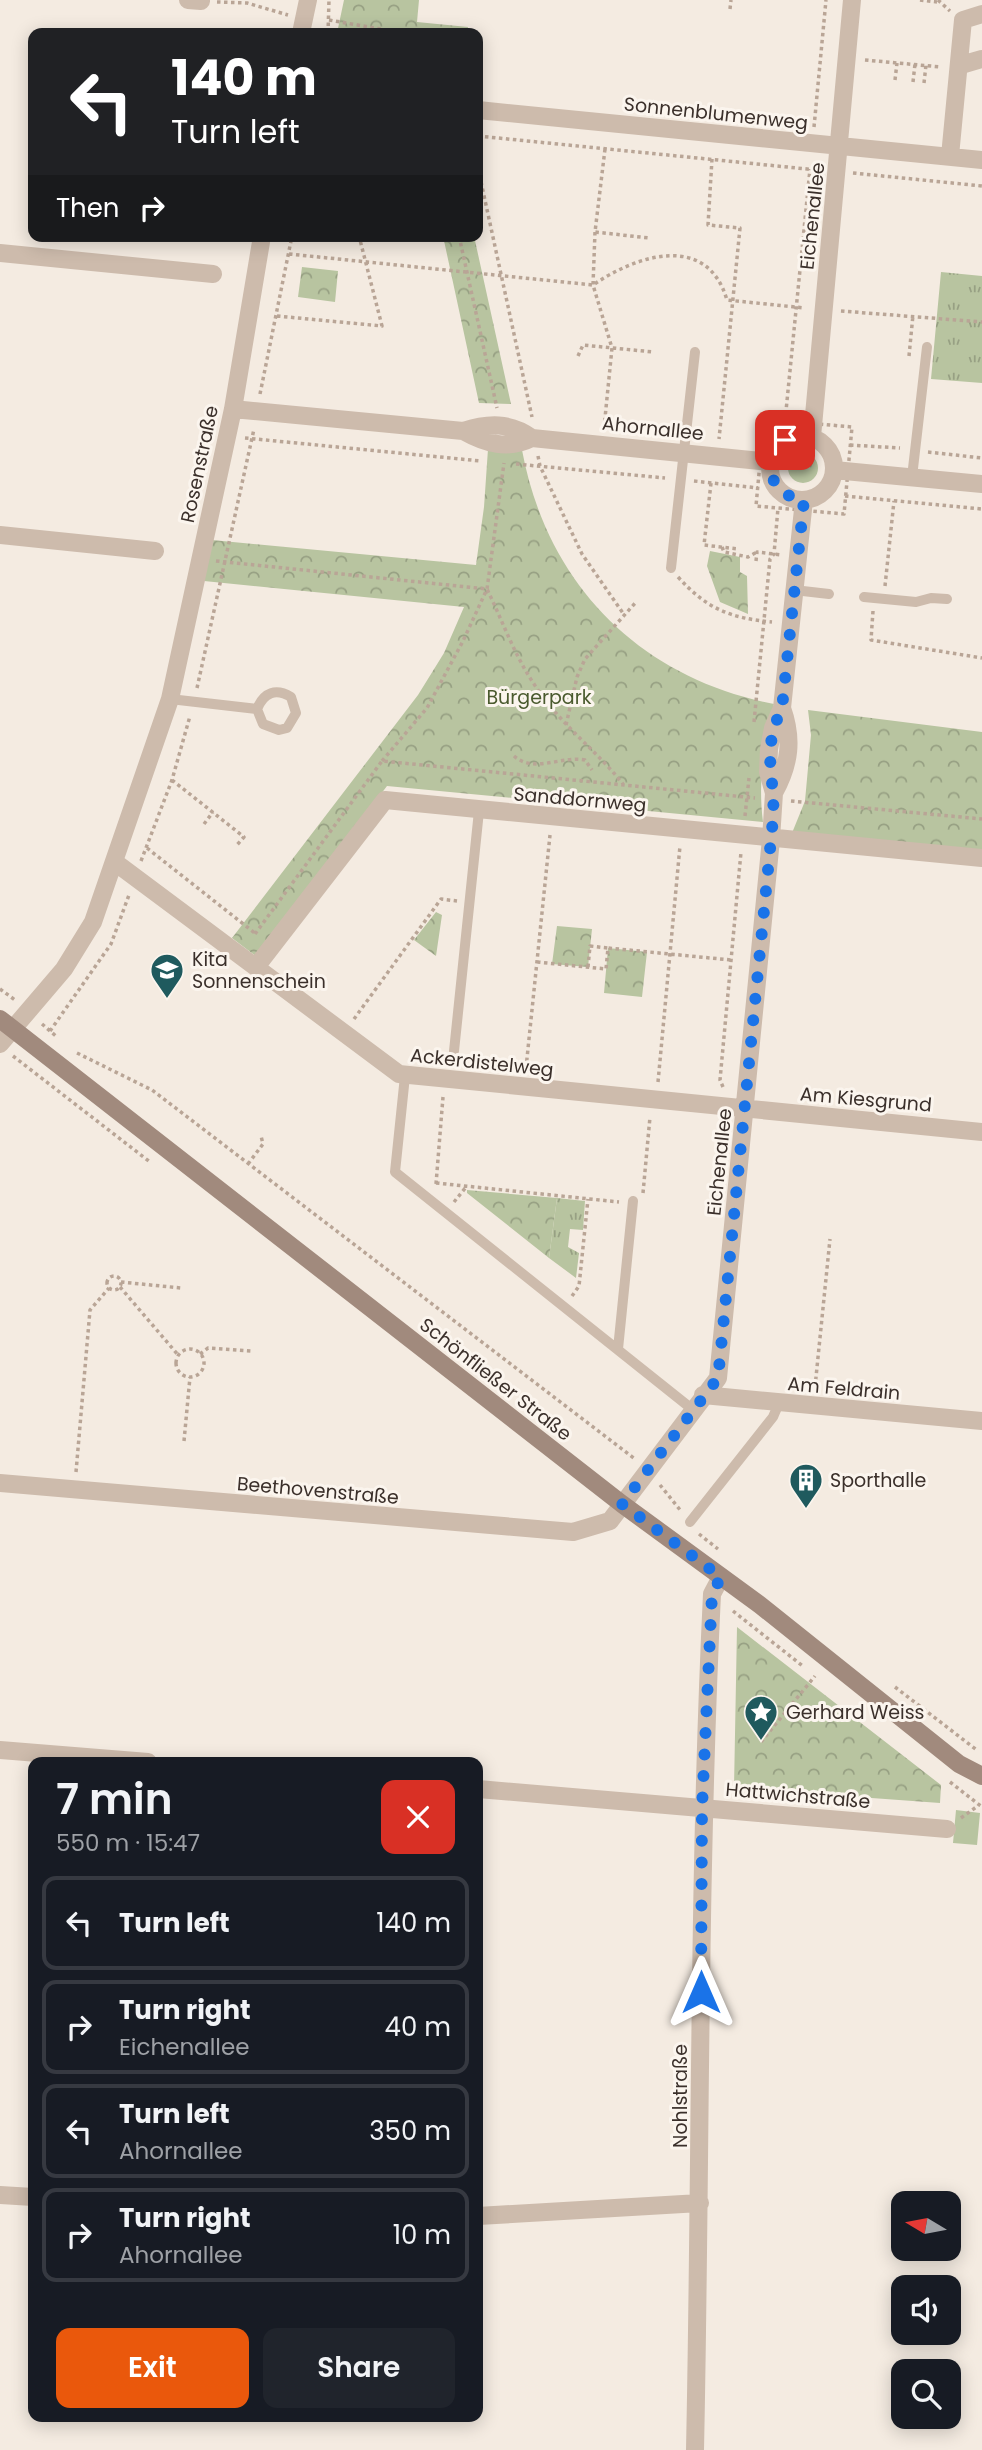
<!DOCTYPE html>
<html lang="en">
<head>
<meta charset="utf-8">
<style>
  :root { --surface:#171b24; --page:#20242c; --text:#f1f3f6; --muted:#9ea1a6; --line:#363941; --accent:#ea580c }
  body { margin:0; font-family:Poppins,sans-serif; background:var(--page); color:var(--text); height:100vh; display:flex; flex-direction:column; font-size:26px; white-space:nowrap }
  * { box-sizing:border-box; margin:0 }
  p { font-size:23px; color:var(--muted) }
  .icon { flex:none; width:38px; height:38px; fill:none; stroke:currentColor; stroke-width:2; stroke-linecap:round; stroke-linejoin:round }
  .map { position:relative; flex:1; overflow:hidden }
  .details { position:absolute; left:28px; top:1757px; width:455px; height:665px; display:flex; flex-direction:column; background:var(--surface); border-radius:14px; box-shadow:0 4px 18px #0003 }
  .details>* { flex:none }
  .hud { position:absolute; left:28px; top:28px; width:455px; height:214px; border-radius:14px; box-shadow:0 4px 18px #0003; background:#202124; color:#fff; overflow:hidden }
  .needle { width:46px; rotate:280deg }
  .tools { position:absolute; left:891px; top:2191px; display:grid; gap:14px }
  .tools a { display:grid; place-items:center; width:70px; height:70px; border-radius:14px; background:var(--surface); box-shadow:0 4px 18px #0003; font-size:35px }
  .pin { position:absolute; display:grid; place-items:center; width:60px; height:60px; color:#fff; margin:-30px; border-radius:14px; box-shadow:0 4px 10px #0006 }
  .me { position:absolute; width:77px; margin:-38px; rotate:0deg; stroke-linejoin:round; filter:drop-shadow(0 0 5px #0008) }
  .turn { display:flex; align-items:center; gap:24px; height:147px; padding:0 28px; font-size:32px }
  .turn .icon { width:91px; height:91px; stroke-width:2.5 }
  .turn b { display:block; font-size:49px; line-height:60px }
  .then { display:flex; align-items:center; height:66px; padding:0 28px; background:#0003; gap:14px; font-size:26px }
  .round { display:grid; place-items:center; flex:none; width:74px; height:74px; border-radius:14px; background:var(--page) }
  .headline { display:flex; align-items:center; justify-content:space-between; height:119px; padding:0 28px }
  h1 { font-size:42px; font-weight:600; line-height:52px }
  .button { display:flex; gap:14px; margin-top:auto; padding:14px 28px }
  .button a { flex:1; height:80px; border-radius:14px; background:var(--accent); color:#fff; font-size:28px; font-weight:600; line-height:80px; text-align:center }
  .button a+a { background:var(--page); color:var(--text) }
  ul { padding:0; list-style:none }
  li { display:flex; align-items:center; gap:21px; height:94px; margin:0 14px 10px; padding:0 14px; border:4px solid var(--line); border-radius:14px }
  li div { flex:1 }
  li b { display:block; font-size:26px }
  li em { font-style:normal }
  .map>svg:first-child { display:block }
  .grass { fill:url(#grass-tufts) }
  .forest { fill:url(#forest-crowns) }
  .garden { fill:#b8c4a0 }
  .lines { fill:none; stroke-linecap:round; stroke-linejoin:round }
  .path { stroke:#b9a596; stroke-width:3.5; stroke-dasharray:3.5 3.5; stroke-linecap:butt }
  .service { stroke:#cdbbac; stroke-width:10 }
  .minor { stroke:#cdbbac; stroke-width:18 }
  .secondary { stroke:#a18a7d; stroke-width:18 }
  .route { stroke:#1a73e8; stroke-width:12; stroke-dasharray:0 21.6 }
  .labels { text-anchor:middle; stroke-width:6; stroke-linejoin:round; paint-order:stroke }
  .street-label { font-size:19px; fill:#3b302b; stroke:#fbf5ee }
  .park-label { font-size:19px; fill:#4a5a2e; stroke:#fbf5ee }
  .poi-label { font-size:19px; fill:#3b302b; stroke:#fbf5ee; text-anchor:start }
</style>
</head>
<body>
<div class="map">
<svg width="982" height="2450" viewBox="0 0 982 2450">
  <defs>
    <pattern id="grass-tufts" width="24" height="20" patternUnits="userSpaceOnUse" patternTransform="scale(1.75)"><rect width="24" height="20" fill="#b8c4a0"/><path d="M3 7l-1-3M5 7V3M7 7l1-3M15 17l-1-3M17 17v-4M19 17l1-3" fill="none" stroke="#97a083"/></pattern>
    <pattern id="forest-crowns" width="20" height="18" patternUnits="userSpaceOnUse" patternTransform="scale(1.75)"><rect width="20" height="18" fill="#b8c4a0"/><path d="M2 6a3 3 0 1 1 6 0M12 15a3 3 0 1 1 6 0" fill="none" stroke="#97a083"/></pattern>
  </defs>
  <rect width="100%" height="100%" fill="#f4ebe1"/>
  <path class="grass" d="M941 272 982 276V383L931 379Z
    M788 468a15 15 0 1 1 30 0a15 15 0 1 1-30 0Z
    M557 1198 585 1201 583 1230 570 1229 568 1247 579 1253 576 1278 549 1258Z"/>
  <path class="forest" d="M344 0H419L417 22 468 27 467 33H337Z
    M443 236H474L511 404 479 403Z
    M302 267 338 271 335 302 298 297Z
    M488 449 522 450C547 585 640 678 774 704 763 742 758 783 763 822L387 786 257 957 232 938 418 695 444 653 464 607 204 581 212 540 476 565 484 507Z
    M710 551 740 557V572L747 576 748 614 720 602 707 566Z
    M808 710 982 732V851L792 833 805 801 811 735Z
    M436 912 442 915 436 956 414 940Z
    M557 926 592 929 588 967 552 964Z
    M608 948 647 952 642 997 604 993Z
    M467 1190 557 1198 549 1258 467 1193Z
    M737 1627 941 1785 940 1803 734 1788Z"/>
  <path class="garden" d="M956 1810 980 1813 977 1845 953 1843Z"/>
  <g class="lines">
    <path class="path" d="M920 0 937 2
      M938 0 950 11
      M217 2 247 3 288 15
      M730 9 731 0
      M329 20 403 33
      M328 33 329 0
      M865 60 941 67
      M895 80 897 63
      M913 82 915 64
      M924 83 926 65
      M814 127 826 0
      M478 136 817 170
      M605 149 595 232 649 238
      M712 159 708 225 740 228 719 439
      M478 168 532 417
      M853 173 982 186
      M595 232 593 285 612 348 604 428
      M459 236 497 408
      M289 254 593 285C637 255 707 232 727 300L805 308
      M841 311 982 322
      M277 316 382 326 359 236
      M578 356 583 345 653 352
      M909 356 913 315
      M260 394 292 236
      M764 419 852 427 844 514 756 506Z
      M785 421 810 169
      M245 438 481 461
      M850 445 900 448
      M928 452 982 458
      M538 456 540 466 582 554 625 616
      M516 464 665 478
      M694 481 758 488
      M711 483 704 545 738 549
      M845 496 982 509
      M722 547 724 552 748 557 757 552
      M216 561 487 589C503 622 515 657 536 687 560 724 596 750 623 784
      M756 561 757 552 782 555
      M678 577C707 609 730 618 772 622
      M885 586 894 501
      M873 611 871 640 982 658
      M197 688 254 429
      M754 722 770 559 774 554 778 508
      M566 725 577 677 585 659 637 601
      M514 756C534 774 563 755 585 760L592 770
      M382 761 427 708 463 641 487 589 504 463
      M172 780 244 837 236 846
      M791 801 982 819
      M745 816 749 778
      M204 824 213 812
      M147 848 256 934
      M141 861 172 780 190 716
      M255 934 382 761 755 798
      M537 962 606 969 608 948 731 960
      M588 967 590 946 608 948
      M0 989 15 1000
      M354 1019 441 899 457 901
      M42 1024 57 1037
      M50 1031 111 944 129 895
      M77 1053 152 1090 635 1459
      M13 1056 150 1162
      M526 1068 550 835
      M658 1082 680 846
      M723 1087 720 1080 741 852
      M248 1164 263 1144 261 1136
      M436 1183 619 1202
      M436 1184 443 1097
      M643 1193 650 1117
      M454 1202 466 1187
      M107 1283a7 7 0 1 1 14 0a7 7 0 1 1-14 0Z
      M121 1282 181 1288
      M120 1287 179 1356
      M572 1296 579 1286 588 1199
      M176 1363a14 14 0 1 1 28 0a14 14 0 1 1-28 0Z
      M200 1354 208 1348 252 1351
      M815 1387 830 1239
      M184 1441 190 1377
      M76 1472 90 1310 109 1288
      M660 1485 681 1511
      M699 1534 718 1549
      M733 1611 804 1667
      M895 1687 978 1751
      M761 1742 815 1676
      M950 1782 982 1807
      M961 1818 979 1805"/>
    <path class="service" d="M912 477 927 347
      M671 568 695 352
      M794 590 829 594
      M864 597 916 602 931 598 947 599
      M170 699 257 709 263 724 279 730 287 728 296 713 291 697C276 688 264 692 257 709
      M454 1051 479 811
      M405 1076 395 1172 692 1409
      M618 1349 633 1201
      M690 1522 773 1417 779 1403"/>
    <path class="minor" d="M188 0 201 1
      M301 33 308 0
      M961 65 982 59
      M478 110 982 160
      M950 156 963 20 982 14
      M0 253 213 274
      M233 409 463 431C486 444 508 450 532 438
      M463 431C488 423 510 422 532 438L770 462
      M770 468a32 32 0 1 1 64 0a32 32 0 1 1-64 0Z
      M812 437 852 0
      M834 470 982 484
      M0 535 155 551
      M774 793C790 764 793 739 782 708
      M116 863 399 1074 982 1132
      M256 967 385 800 982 858
      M0 1044 64 969 93 922 170 699 233 409 262 236
      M703 1395 982 1421
      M0 1483 573 1532 610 1521 718 1378 771 839 774 793 768 772 769 749 773 728 782 708 804 500
      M0 1750 148 1762
      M478 1789 947 1829
      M0 2195 33 2197
      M478 2216 700 2203
      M695 2450C701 2165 698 1879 712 1594L721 1577"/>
    <path class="secondary" d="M0 1019 622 1504 760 1605 959 1764 982 1776"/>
  </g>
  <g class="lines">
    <path class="route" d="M701 1992 702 1808 712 1594 721 1577 622 1504 718 1378 773 819C776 774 760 754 782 708L804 500C770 495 760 464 785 440"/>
  </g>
  <defs>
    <symbol id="school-pin" viewBox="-11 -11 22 30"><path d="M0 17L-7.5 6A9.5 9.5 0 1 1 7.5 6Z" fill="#1f5a5e" stroke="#fbf5ee"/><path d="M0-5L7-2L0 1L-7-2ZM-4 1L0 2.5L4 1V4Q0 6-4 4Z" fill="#fff"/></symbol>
    <symbol id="building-pin" viewBox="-11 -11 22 30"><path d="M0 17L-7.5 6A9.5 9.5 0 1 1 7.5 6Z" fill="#1f5a5e" stroke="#fbf5ee"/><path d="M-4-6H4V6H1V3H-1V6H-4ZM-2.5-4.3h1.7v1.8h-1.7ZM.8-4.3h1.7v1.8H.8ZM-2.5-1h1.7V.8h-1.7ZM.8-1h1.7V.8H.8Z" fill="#fff"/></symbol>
    <symbol id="sight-pin" viewBox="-11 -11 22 30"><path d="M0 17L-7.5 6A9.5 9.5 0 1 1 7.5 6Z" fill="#1f5a5e" stroke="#fbf5ee"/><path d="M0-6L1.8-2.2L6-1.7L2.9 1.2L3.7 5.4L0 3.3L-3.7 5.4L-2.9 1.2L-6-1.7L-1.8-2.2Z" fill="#fff"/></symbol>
  </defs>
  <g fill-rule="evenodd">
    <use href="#school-pin" x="148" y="951" width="38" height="52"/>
    <use href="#building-pin" x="787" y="1461" width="38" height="52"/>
    <use href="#sight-pin" x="742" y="1693" width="38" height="52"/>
  </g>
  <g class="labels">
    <g class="street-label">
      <text transform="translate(716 113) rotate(6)" y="7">Sonnenblumenweg</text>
      <text transform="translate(812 216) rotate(-84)" y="7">Eichenallee</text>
      <text transform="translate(653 428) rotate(6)" y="7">Ahornallee</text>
      <text transform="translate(199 464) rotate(-78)" y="7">Rosenstraße</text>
      <text transform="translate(580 799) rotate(5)" y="7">Sanddornweg</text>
      <text transform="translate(482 1062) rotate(6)" y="7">Ackerdistelweg</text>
      <text transform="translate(866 1099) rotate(5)" y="7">Am Kiesgrund</text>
      <text transform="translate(719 1162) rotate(-84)" y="7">Eichenallee</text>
      <text transform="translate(496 1379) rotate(38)" y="7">Schönfließer Straße</text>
      <text transform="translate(844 1388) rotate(5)" y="7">Am Feldrain</text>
      <text transform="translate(318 1490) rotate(5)" y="7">Beethovenstraße</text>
      <text transform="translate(798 1795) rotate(5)" y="7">Hattwichstraße</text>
      <text transform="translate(680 2096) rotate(-90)" y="7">Nohlstraße</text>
    </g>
    <g class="park-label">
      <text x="539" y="704">Bürgerpark</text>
    </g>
    <g class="poi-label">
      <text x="192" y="966">Kita<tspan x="192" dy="22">Sonnenschein</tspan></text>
      <text x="830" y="1487">Sporthalle</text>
      <text x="786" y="1719">Gerhard Weiss</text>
    </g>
  </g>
</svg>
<div class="tools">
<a><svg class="needle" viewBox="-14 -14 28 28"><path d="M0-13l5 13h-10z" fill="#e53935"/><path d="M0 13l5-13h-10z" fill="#9ea1a6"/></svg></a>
<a><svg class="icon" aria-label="sound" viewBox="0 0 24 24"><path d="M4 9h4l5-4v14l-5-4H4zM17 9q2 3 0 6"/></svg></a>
<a><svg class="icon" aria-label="search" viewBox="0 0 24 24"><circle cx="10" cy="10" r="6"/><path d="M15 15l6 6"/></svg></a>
</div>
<div class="pin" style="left:785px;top:440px;background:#d93025"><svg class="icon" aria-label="arrive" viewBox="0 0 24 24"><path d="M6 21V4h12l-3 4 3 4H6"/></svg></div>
<svg class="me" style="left:701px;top:1992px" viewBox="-20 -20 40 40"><path d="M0-17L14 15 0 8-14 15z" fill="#1a73e8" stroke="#fff" stroke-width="4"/></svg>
<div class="hud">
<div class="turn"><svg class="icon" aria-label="left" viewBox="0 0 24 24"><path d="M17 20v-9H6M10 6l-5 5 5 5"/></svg><div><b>140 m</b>Turn left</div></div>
<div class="then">Then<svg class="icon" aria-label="right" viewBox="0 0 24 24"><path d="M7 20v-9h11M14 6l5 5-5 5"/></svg></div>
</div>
<section class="details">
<div class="headline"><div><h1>7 min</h1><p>550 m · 15:47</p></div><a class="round" style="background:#d93025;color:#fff"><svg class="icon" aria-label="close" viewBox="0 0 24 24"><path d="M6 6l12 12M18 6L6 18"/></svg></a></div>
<ul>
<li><svg class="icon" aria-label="left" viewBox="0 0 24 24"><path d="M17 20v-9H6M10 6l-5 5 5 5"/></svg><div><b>Turn left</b></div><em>140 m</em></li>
<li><svg class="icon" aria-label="right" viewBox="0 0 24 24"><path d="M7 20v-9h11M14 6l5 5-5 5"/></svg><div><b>Turn right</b><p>Eichenallee</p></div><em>40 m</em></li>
<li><svg class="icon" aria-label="left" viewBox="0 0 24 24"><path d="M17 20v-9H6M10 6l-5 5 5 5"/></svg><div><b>Turn left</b><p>Ahornallee</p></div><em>350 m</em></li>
<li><svg class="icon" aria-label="right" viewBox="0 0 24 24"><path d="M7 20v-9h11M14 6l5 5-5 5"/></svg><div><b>Turn right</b><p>Ahornallee</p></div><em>10 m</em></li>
</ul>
<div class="button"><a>Exit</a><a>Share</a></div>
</section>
</div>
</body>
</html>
